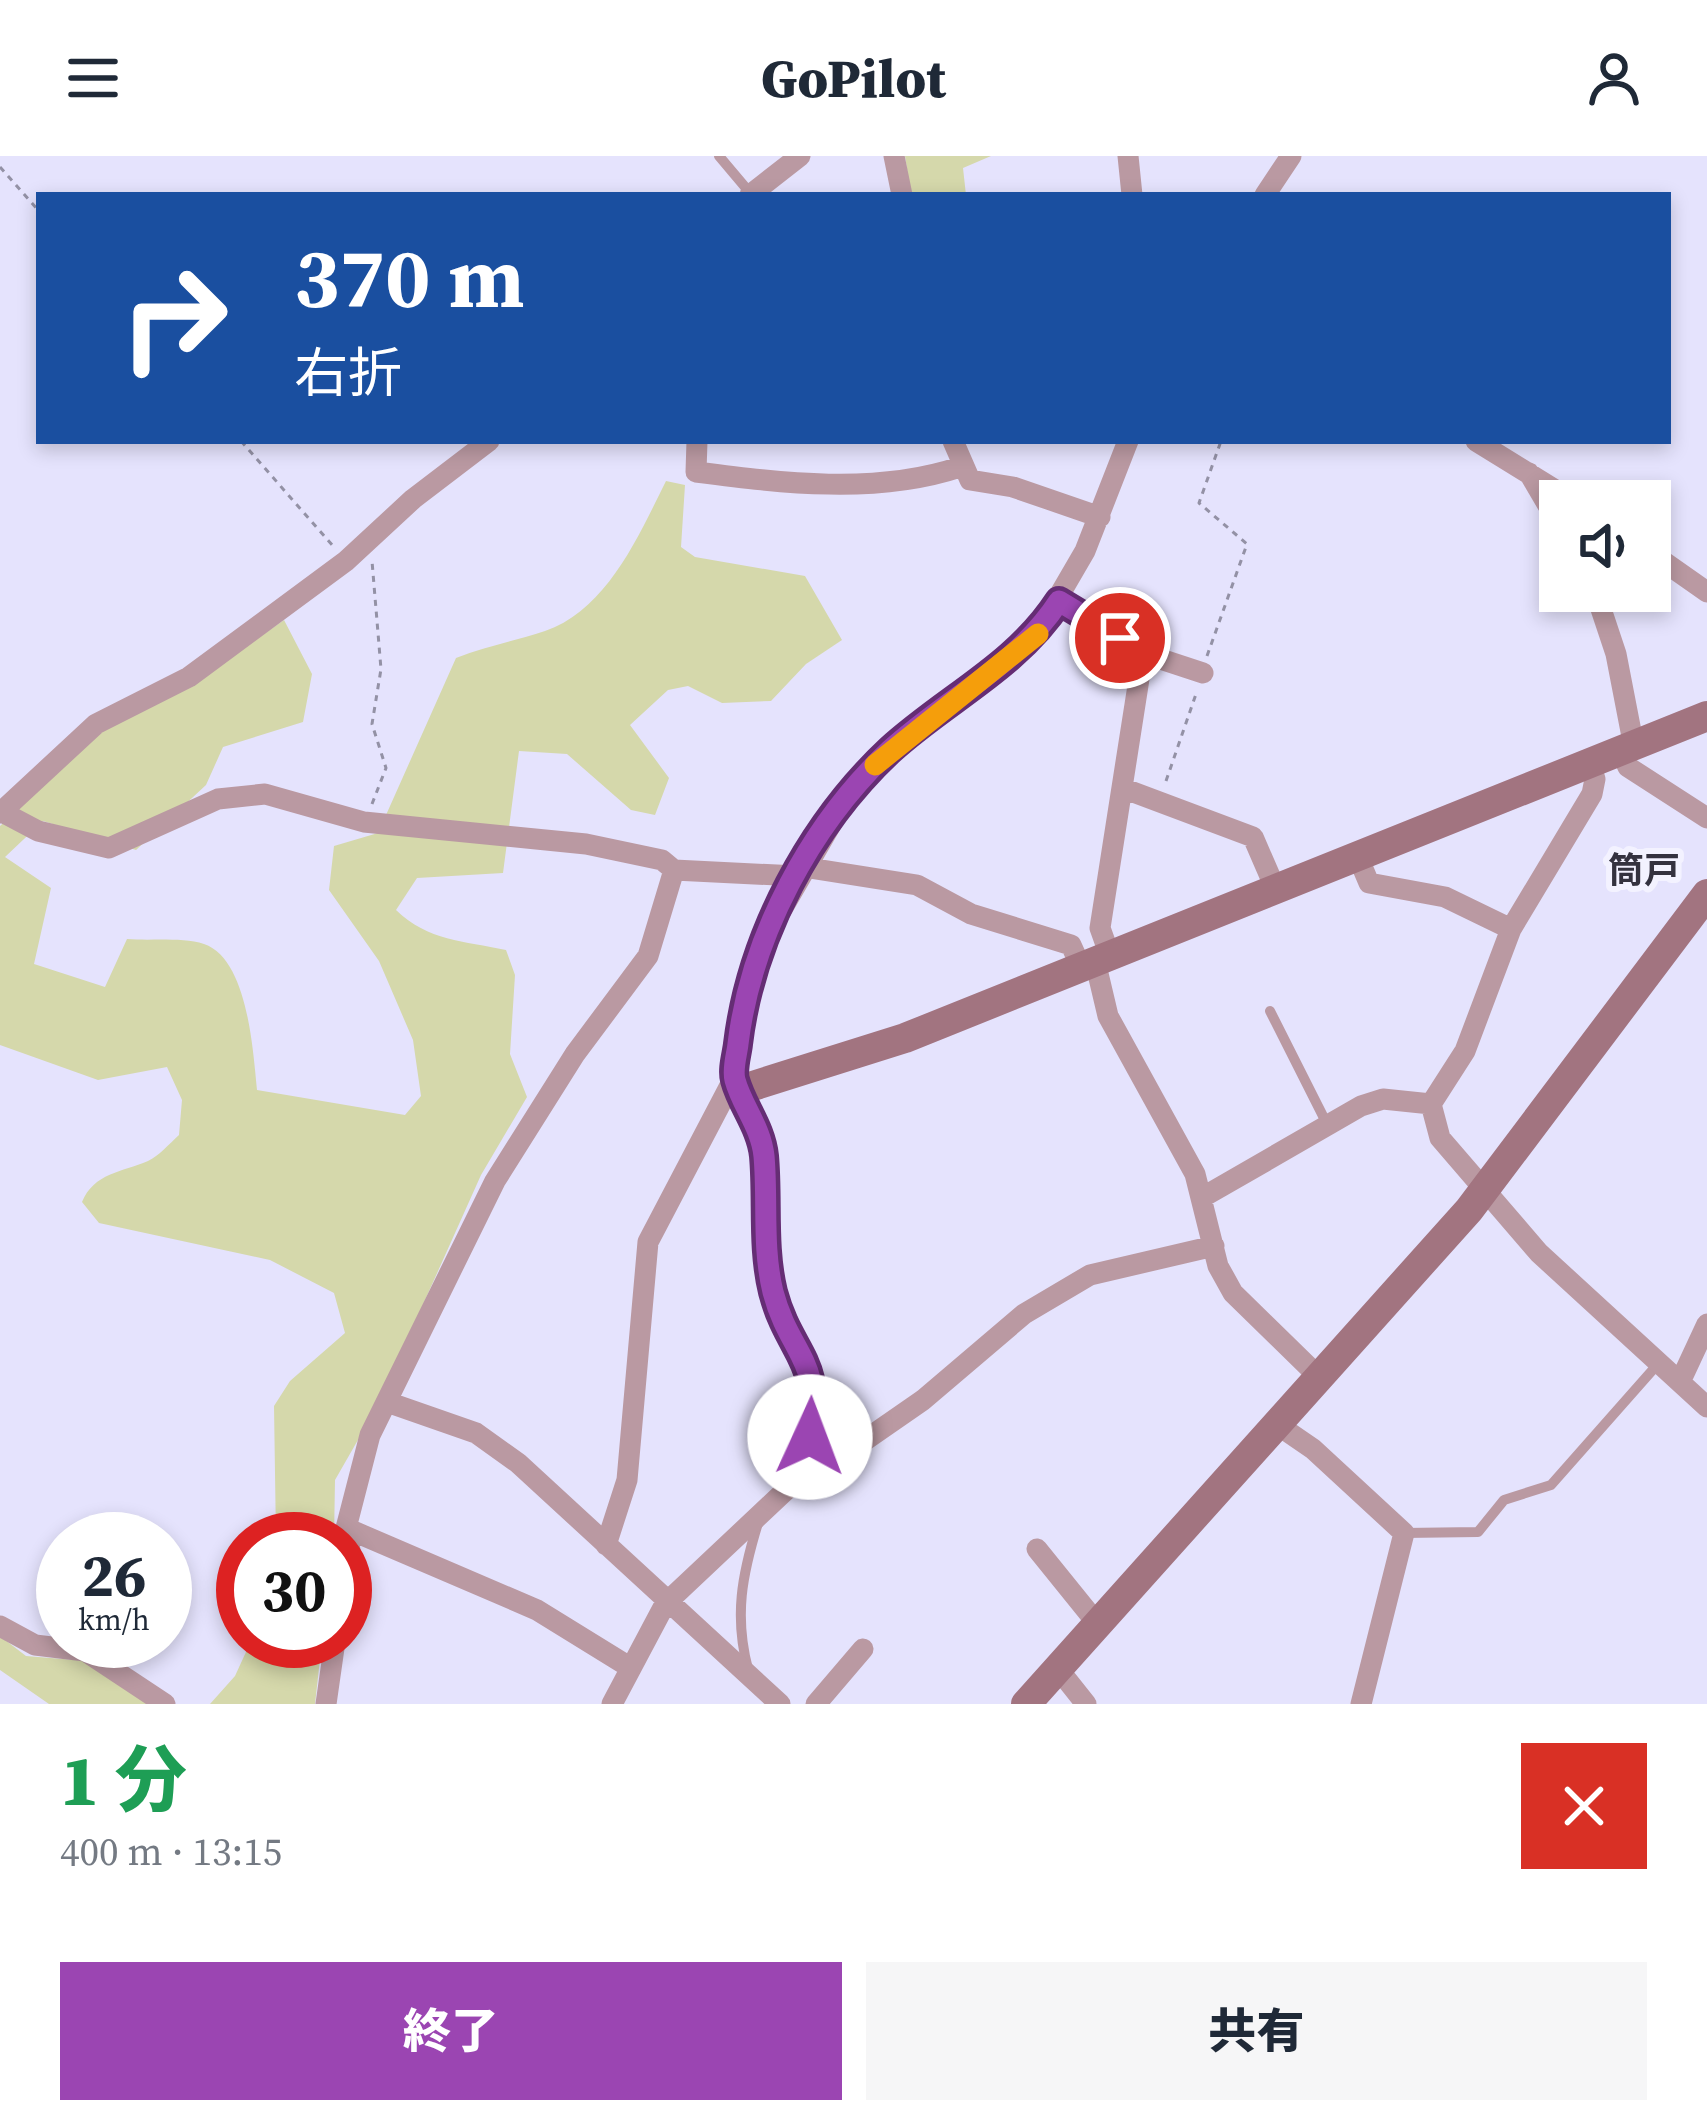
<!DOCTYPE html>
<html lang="ja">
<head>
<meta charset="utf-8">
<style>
  :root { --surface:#fff; --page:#f6f6f7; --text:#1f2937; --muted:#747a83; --accent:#9b45b2 }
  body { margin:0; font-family:"Source Serif 4","Noto Sans JP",serif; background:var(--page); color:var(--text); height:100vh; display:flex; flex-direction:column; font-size:45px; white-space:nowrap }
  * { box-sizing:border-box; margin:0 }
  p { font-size:39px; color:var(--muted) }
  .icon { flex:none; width:66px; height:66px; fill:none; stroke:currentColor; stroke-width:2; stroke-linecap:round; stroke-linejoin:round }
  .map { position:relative; height:1548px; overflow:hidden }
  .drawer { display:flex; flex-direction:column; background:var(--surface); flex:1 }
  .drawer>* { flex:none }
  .banner { position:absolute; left:36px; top:36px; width:1635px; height:252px; border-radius:0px; box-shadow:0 6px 18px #0003; background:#1a4fa0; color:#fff; overflow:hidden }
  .buttons { position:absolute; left:1539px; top:324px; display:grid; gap:24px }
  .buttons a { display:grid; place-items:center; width:132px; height:132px; border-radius:0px; background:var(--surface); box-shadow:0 6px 18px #0003; font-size:60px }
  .speed { position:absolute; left:36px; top:1356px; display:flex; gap:24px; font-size:60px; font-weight:700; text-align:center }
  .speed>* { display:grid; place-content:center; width:156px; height:156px; border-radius:50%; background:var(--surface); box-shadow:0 6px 18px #0003; line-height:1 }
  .speed small { font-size:30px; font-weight:400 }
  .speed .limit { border:18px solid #d22; background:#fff; color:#111 }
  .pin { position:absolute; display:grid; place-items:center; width:102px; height:102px; color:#fff; margin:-51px; border:6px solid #fff; border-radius:50%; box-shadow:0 3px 12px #0007 }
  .me { position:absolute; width:132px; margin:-66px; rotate:2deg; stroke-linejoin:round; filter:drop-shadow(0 0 9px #0008) }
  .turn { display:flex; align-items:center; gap:42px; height:252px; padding:0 60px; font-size:54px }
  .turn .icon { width:156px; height:156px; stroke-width:2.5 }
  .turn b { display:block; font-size:84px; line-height:102px }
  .round { display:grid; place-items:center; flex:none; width:126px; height:126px; border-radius:0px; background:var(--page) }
  .head { display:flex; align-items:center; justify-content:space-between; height:204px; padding:0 60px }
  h1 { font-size:72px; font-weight:800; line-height:90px; color:#1e9e55 }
  .button { display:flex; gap:24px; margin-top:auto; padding:24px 60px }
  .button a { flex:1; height:138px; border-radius:0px; background:var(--accent); color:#fff; font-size:48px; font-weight:800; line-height:138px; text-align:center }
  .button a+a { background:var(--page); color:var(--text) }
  header { display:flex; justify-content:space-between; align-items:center; height:156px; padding:0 60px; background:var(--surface); font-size:54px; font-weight:800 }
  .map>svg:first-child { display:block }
  .green { fill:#d5d8ab }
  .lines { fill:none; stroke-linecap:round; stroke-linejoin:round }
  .path { stroke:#9391a5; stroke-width:3; stroke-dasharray:6 6; stroke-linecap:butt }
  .lane { stroke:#ba99a2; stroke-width:10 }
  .street { stroke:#ba99a2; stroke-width:21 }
  .secondary { stroke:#a27480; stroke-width:30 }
  .route-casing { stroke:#652d74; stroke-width:30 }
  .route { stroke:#9b45b2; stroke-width:21 }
  .slow { stroke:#f59e0b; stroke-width:21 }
  .labels { text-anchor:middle; stroke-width:12; stroke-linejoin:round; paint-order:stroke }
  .quarter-label { font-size:36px; font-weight:bold; fill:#34323f; stroke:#f3f2ff }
</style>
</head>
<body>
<header><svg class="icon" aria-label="menu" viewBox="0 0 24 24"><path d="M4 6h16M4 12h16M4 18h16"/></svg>GoPilot<svg class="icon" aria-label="person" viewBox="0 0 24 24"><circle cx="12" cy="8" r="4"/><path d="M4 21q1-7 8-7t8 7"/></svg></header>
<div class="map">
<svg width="1707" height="1548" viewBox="0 0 1707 1548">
  <rect width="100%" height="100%" fill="#e5e3fd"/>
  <path class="green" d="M905 0H991L963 12 966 39H911Z
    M666 325 685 329 681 391 695 401 805 420 842 484 806 508 771 545 722 547 688 530 668 534 630 569 669 622 655 659 631 654 567 598 519 595 503 717 417 722 396 754C428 785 464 785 506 794L515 819 510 898 527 941 481 1019 378 1249 335 1324 334 1383H276L274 1250 290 1225 345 1177 334 1137 270 1104 99 1067 82 1046C94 1017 122 1016 148 1005 159 1000 169 988 179 979L182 944 167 911 98 924 0 889V670L105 572 205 519 284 464 312 518 303 566 223 591 206 629 136 694 43 665 5 701 51 732 34 808 105 831 127 783C150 785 182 781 204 788 248 803 253 895 257 934L405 959 421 940 413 884 379 805 329 734 334 690 378 677 456 502C486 490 515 485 545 475 607 454 639 379 666 325Z
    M0 1480 26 1500 87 1505 152 1548H49L0 1514Z
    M251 1485H322L315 1548H210L235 1520Z"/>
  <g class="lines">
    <path class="path" d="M0 11 39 55
      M241 285 333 390
      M1207 500 1247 388 1199 347 1221 285
      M1166 625 1196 538
      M372 648 386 612 372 568 381 513 372 405"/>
    <path class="lane" d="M719 0 751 38
      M1270 855 1327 968
      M1404 1377 1478 1376 1504 1344 1551 1329 1657 1209
      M748 1513C734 1460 742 1419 758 1367"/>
    <path class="street" d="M894 0 902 39
      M1128 0 1132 39
      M750 39 800 0
      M1265 39 1291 0
      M697 285 696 316C782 327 876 339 960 311
      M953 285 970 324 1013 331 1100 361
      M1476 285 1573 345
      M1529 317 1560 370
      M1650 396 1707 436
      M1595 435 1616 498 1634 591
      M1059 445C1099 469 1126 475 1139 523L1100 772 1110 800
      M1130 493 1203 517
      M1621 596 1628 611 1707 662
      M1590 608 1595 623 1592 638 1511 773 1465 895 1431 948 1440 982 1539 1097 1707 1251
      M1125 633 1253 681 1276 734
      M2 656 38 675 109 692 218 643 265 638 364 666 586 688 662 704 674 714 797 720
      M0 657 96 568 189 521 346 405 413 343 489 285
      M1358 701 1369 727 1445 741 1511 773
      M803 711 917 729 971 758 1071 789 1081 811
      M1095 805 1108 860 1195 1018 1218 1110 1233 1137 1320 1222
      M734 922 764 998 772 1132 812 1216 816 1244 804 1317
      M1203 1041 1361 950 1383 943 1431 948
      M1680 1226 1707 1168
      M390 1247 476 1277 518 1307 780 1548
      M1278 1269 1313 1293 1404 1377 1361 1548
      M346 1372 537 1454 631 1512
      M606 1389 627 1324 648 1086 734 922 759 793 851 634 892 592 1035 481 1085 395 1128 285
      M1037 1393 1100 1471
      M345 1441 353 1411 346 1372 370 1279 495 1025 575 898 648 800 674 714
      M0 1470 35 1489 85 1495 165 1548
      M1059 1514 1086 1548
      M326 1548 335 1485
      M612 1548 665 1448 804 1317 822 1314 923 1244 1024 1158 1090 1119 1214 1090
      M816 1548 863 1493"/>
    <path class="secondary" d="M740 934 905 882 1707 560
      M1026 1548 1469 1054 1707 738"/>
  </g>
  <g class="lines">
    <defs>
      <path id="route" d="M810 1281C823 1202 790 1200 773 1136 762 1091 768 1045 764 1000 761 971 742 950 735 924 732 913 737 898 738 888 751 780 811 668 890 594 947 542 1016 511 1059 445L1120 482"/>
    </defs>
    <use href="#route" class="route-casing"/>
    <use href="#route" class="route"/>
    <path class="slow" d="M875 609 1038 478"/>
  </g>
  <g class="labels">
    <g class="quarter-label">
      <text x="1644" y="727">筒戸</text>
    </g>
  </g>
</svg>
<div class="buttons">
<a><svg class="icon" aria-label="sound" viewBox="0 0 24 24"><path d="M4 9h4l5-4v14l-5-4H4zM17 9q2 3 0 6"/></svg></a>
</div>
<div class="speed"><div>26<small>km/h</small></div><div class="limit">30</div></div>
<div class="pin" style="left:1120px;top:482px;background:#d93025"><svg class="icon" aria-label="arrive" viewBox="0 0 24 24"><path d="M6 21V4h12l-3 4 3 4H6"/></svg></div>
<svg class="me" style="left:810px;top:1281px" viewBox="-20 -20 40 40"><circle r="19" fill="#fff"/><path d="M0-13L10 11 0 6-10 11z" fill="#9b45b2"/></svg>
<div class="banner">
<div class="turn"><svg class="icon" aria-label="right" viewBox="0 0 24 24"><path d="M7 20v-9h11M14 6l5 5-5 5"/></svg><div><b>370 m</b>右折</div></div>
</div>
</div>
<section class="drawer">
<div class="head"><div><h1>1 分</h1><p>400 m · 13:15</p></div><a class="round" style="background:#d93025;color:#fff"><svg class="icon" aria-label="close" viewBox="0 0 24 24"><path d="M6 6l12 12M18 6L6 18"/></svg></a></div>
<div class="button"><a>終了</a><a>共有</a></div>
</section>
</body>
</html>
